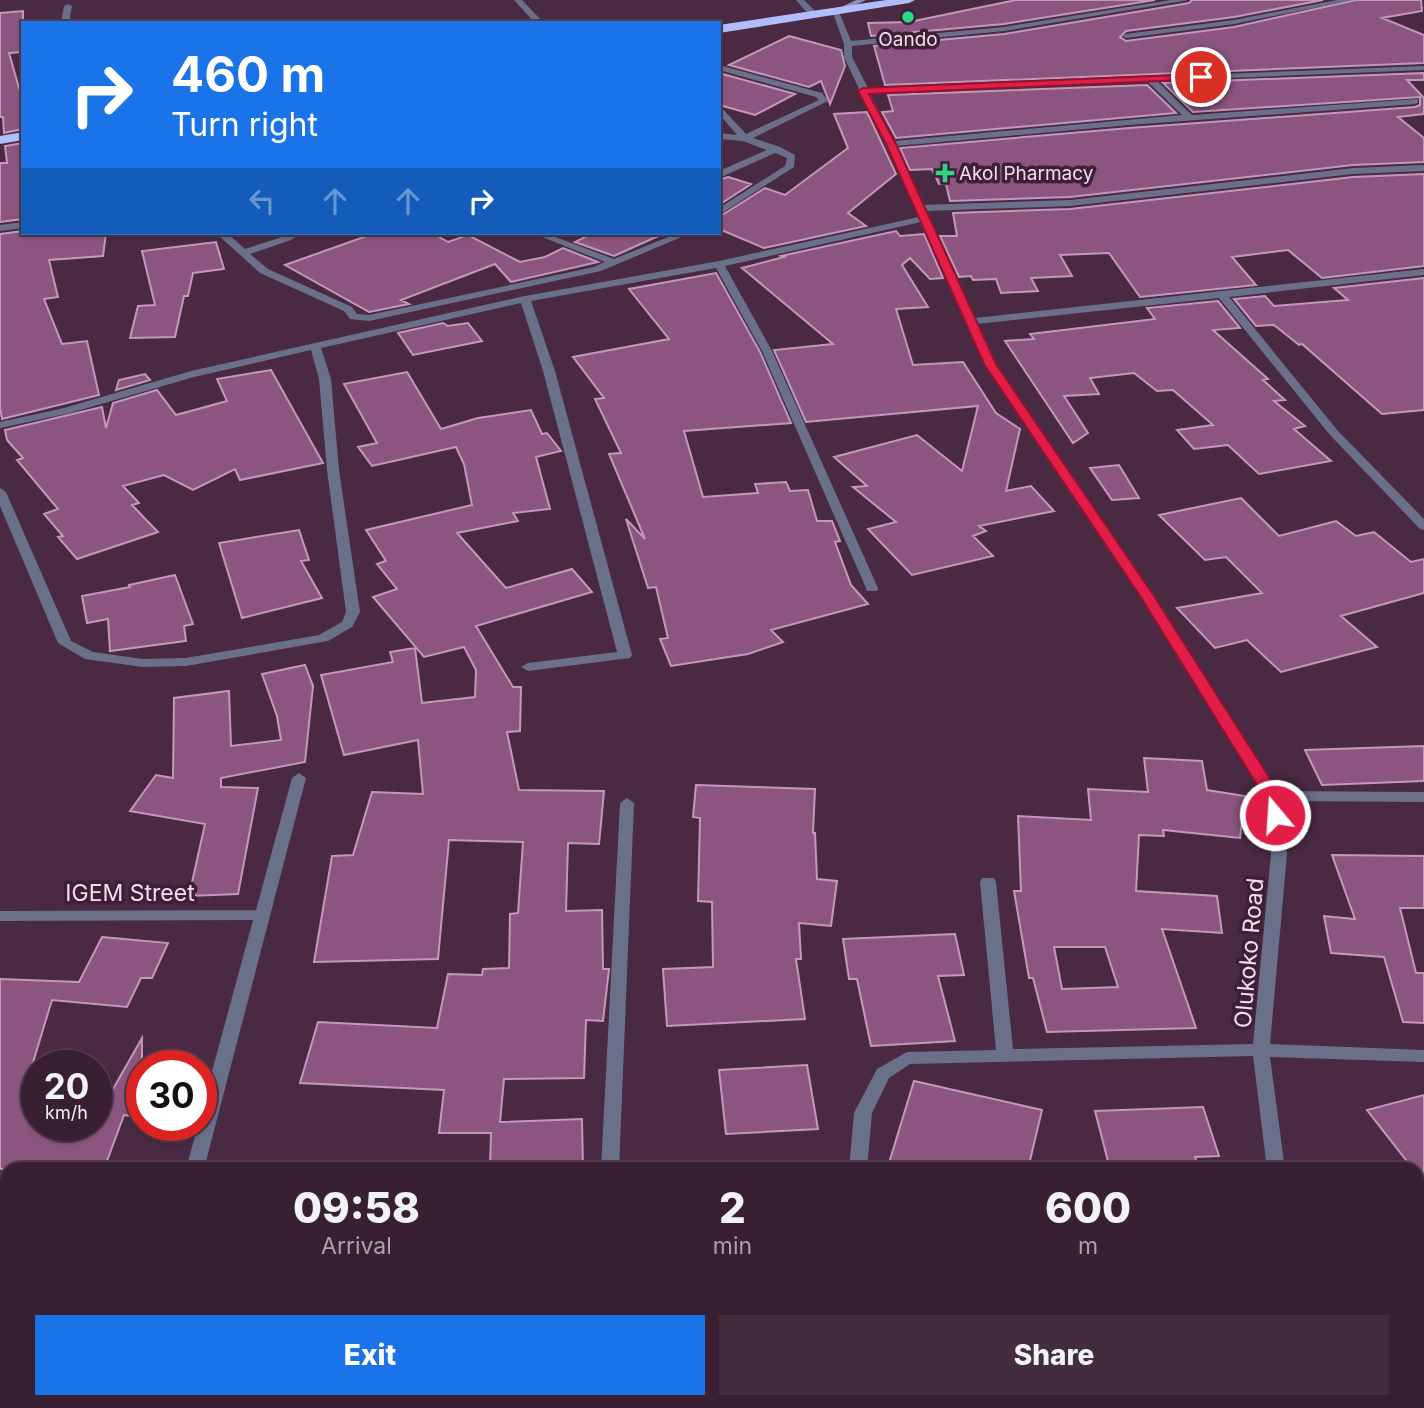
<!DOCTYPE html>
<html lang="en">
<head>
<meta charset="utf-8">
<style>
  :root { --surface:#381f32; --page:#432c3e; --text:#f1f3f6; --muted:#aba2ac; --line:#523d4d; --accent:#1a73e8 }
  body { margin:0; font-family:Inter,sans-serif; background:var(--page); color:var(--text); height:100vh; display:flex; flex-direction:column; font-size:26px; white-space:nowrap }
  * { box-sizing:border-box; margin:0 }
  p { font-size:23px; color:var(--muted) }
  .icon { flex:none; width:38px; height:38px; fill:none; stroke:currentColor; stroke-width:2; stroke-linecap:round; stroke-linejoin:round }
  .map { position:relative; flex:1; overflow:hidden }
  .panel { position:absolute; left:0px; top:1162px; width:1424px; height:247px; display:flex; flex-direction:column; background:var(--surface); border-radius:21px 21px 0 0; box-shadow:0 2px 5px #0004,0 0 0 2px var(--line) }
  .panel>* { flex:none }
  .hud { position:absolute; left:21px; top:21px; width:700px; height:214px; border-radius:0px; box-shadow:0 2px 5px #0004,0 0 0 2px var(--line); background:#1a73e8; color:#fff; overflow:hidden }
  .speed { position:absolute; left:21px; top:1050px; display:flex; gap:14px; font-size:35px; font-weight:700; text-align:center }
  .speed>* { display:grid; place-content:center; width:91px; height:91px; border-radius:50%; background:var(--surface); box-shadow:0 2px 5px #0004,0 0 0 2px var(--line); line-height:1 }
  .speed small { font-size:18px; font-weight:400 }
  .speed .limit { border:10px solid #d22; background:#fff; color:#111 }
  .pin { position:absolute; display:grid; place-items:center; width:60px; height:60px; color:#fff; margin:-30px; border:4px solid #fff; border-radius:50%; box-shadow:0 2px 7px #0007 }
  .me { position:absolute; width:77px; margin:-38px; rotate:342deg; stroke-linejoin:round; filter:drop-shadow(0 0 5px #0008) }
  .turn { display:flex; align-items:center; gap:24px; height:147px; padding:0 35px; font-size:32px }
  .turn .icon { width:91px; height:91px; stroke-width:2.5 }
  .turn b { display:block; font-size:49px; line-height:60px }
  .lanes { display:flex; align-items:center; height:66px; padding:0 35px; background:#0003; justify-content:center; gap:35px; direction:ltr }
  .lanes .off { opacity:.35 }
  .eta { display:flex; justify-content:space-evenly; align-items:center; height:119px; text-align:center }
  .eta b { font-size:42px; font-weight:800; line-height:49px }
  .button { display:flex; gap:14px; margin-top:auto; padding:14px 35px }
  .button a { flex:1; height:80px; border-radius:0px; background:var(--accent); color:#fff; font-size:28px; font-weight:800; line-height:80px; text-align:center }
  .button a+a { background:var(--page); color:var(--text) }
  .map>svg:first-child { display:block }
  .building { fill:#8b557f; stroke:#c29ab7; stroke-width:2; fill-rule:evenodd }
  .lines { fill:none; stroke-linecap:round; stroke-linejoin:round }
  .lane { fill:#6a708a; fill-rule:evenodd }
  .street { fill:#6a708a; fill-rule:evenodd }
  .secondary { fill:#878fb8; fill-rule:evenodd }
  .highway { fill:#b1bdfd; fill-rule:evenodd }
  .route { fill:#e11d48; stroke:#92132f; stroke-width:2 }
  .poi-dot { fill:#29d885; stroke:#3f1f38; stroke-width:2.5 }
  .labels { text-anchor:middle; stroke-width:7; stroke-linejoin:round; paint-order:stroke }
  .far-poi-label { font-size:19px; fill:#f3deed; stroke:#3f1f38 }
  .street-label { font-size:23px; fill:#f3deed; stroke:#3f1f38 }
</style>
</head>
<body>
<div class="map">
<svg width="1424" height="1408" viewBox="0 0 1424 1408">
  <rect width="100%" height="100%" fill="#4a2942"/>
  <path class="building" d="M1016 0H1155L1004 24 871 36 868 23 909 22Z
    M1192 0H1323L1234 17 1126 31 1120 37 1126 41 1234 27 1356 0H1421L1422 11 1382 18 1424 35V63L885 85 874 46 1004 34 1189 3Z
    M23 11V52L9 53 23 102V129L4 133 3 117H0V13Z
    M789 36 841 50 845 66 830 104 821 81 809 87 729 65Z
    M719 73 795 94 755 115 723 106 719 102Z
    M1424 73V80H1407L1424 98V114L1398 117 1424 138V162L1353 165 1070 197 950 201 946 184H939L932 169 910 170 900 148 1129 128 1415 107 1420 105V97L1193 112 1163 83Z
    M1147 85 1176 113 896 138 882 112 893 111 888 95Z
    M867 112 896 174 848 213 866 226 764 248 719 229V217L765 188 785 195 848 148 834 114Z
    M23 143V219L0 222V163H7L5 146Z
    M1424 174V266L1322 278 1288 250 1232 257 1256 285 1140 297 1109 253 1060 255 1072 276 1031 278 1038 291 1001 293 996 279 973 280 971 276 959 277 940 236H957L953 213 1070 209 1353 177Z
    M728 177 751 184 719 205V180Z
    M23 231 106 233 103 256 49 260 58 297 44 299 62 344 87 341 99 395 2 419 0 408V234Z
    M896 231 900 236 924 234 943 278 930 279 910 258 902 265 928 307 896 309 913 365 963 362 996 413 1020 429 1006 491 1031 486 1054 511 979 526 986 531 973 536 993 556 912 575 868 529 896 522 853 487 867 486 834 457 917 435 962 471 978 406 806 422 774 350 833 344 742 268 784 257 781 256Z
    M375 233H432L448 242 468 235 520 262 545 257 563 248 598 262 511 282 495 264 401 300 409 304 369 312 285 265Z
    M593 233H665L614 256 575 242Z
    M216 242 224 269 193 273 188 296H184L175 337 130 338 138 306 155 305 142 251Z
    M716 273 760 352 791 423 684 431 703 497 758 493 755 484 786 482 790 491 808 490 817 521H832L840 541 835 542 851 585 868 604 771 630 783 642 748 654 671 666 660 639 668 638 656 587 648 588 626 519 645 539 609 454 621 453 595 399 604 398 573 357 669 339 629 289Z
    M1424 278V410L1382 414 1302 344 1299 345 1274 325 1256 326 1234 299 1265 296 1274 306 1348 300 1334 288Z
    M1218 301 1240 328 1213 330 1268 379 1263 380 1285 400 1274 401 1305 426 1294 429 1331 461 1259 474 1228 445 1194 449 1177 430 1213 425 1173 390 1157 391 1134 373 1090 378 1099 394 1064 396 1088 433 1073 443 1005 341 1034 339 1030 334 1155 319 1147 308Z
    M443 323 448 326 468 323 482 341 413 355 398 333Z
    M271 370 323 463 240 480 235 469 193 490 164 475 123 486 139 503 132 505 158 532 77 559 58 537 63 536 44 514 58 509 17 460 23 458 7 440 5 430 102 407 106 428 113 403 157 390 176 415 227 401 217 379Z
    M407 372 441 429 478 418 531 410 542 434 547 433 561 451 536 457 550 509 513 513 518 521 457 533 506 588 572 569 592 592 476 626 513 687H521L520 731 507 732 519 790 604 791 599 844 568 843 566 911 602 910 603 969H609L603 1021 586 1020 584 1078 504 1079 500 1122 582 1119 583 1169H490L491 1133H439L444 1090 300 1083 318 1022 437 1028 448 974 482 975 483 969 509 968 510 914 518 913 523 842 449 840 438 959 314 962 332 856 353 855 372 792 423 794 418 740 344 755 321 675 393 662 390 652 415 648 422 703 475 697 476 670 464 647 424 657 373 597 397 589 377 564 386 561 366 530 472 505 464 464 456 447 372 466 358 447 377 443 344 384Z
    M145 374 150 380 116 390 119 380Z
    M1119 465 1139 498 1112 500 1090 468Z
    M1241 498 1279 536 1336 521 1356 536 1374 532 1411 562 1424 559V593L1341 616 1377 647 1315 663 1281 672 1247 640 1215 648 1177 608 1262 593 1226 557 1205 560 1159 515Z
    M299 530 309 560 301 561 322 598 242 618 219 543Z
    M175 575 193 624 184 626 186 641 110 651 108 619 87 623 82 596 130 587 129 585Z
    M305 665 313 686 305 762 221 778V787L258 788 238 894 189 896 205 824 130 811 156 775 173 778 174 698 229 691 231 746 281 740 277 716 262 674Z
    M1424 746V781L1322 785 1305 750Z
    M1144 758 1202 761 1207 790 1245 796 1240 838 1163 830 1164 836 1139 835 1136 891 1217 896 1222 933 1162 929 1196 1028 1047 1032 1033 978H1029L1014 891H1021L1018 816 1091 820 1088 789 1148 792ZM1054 947H1105L1118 987 1062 989Z
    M696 785 815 789 813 833H815L817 879 837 881 831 926 799 923 801 959H796L805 1019 667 1026 663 969 713 967 712 902 698 901 700 818 693 817Z
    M1332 855 1424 856V908H1400L1416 973H1424V1023L1403 1022 1384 957 1331 953 1324 916 1355 919Z
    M955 934 964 975 938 976 955 1041 871 1046 857 979H849L843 939Z
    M102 937 168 943 152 978H141L127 1007 52 1000 31 1069 37 1070V1125H96V1119L142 1038V1118L124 1115 104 1169H0V979L79 982Z
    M807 1065 818 1129 726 1134 719 1070Z
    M914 1081 1042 1110 1028 1169H914L889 1163Z
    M1424 1095V1183L1418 1175V1169H1413L1367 1110Z
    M1203 1107 1219 1156 1195 1157 1199 1169H1110L1095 1111Z"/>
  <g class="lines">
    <path class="lane" d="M719 65 822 93 828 101 753 138 780 147 795 155 794 167 719 215V208L785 166 787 158 775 153 719 178V171L767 150 743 141 719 139V133L737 135 719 114V105L746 134 819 100 816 97 719 70Z
      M216 233H227L245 249 285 236V233H295L297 236 291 240 250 254 268 269 352 307 357 314 369 315 594 267 605 262 532 233H545L614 259 678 233H691L601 271 369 321 350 319 344 311 260 273Z"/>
    <path class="street" d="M514 0H522L544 23H535Z
      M796 0H804L816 12V16H810Z
      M1171 0H1189L1004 31 852 46V57L868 88 1424 66V70L1157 81 1192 115 1418 99V103L1415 104 1129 125 896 146 923 205 1070 200 1353 168 1424 165V171L1353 174 1070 206 926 211 975 318 1424 269V275L1229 297 1338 431 1424 519V530L1420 529 1330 435 1219 298 977 324 995 364 1154 596 1276 791 1424 792V802L1280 801 1287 854 1270 1044 1424 1050V1062L1270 1057 1285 1169H1267L1253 1056 910 1064 889 1078 872 1113 867 1169H849L854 1113 877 1069 907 1052 996 1050 980 882 982 878H994L996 882 1013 1049 1253 1044 1271 854 1265 796 1140 596 985 364 921 222 725 266 772 351 878 588 877 591H867L866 588 762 351 716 268 531 301 555 371 632 655 630 658 528 671 521 667 528 663 617 652 543 371 521 303 321 348 331 379 339 470 360 612 352 627 328 641 186 666 143 667 85 659 58 643 0 506V488L6 492 71 641 93 652 143 659 186 658 319 635 342 622 346 612 327 470 319 379 311 350 194 377 70 413 0 428V422L64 408 191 371 525 296 719 261 919 217 844 57V44L832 10 839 12 851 41 1004 27ZM1148 82 1182 115 894 141 870 93Z
      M1337 0H1353L1234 24 1126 38 1122 36 1126 34 1234 20Z
      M68 4 72 6 69 23H61L64 6Z
      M23 222V228L0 231V225Z
      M299 773 306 778 204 1169H186L198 1125H201V1112L253 920 0 921V911L256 910 292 778Z
      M627 798 634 803 619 1169H601L620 803Z
      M125 1402H145L144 1408H124Z
      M839 1402H859V1408H839Z
      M1219 1402H1239L1242 1408H1222Z
      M1346 1402H1368L1371 1408H1349Z"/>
    <path class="secondary" d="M856 0H866L838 14 831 12Z"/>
    <path class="highway" d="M886 0H915L909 3 719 33V25Z
      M23 132V140L0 144V136Z"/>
  </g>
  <path class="route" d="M1201 74 1206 77 1204 79 869 94 896 144 996 364 1154 596 1281 796 1283 815 1275 820 1266 815 1264 796 1140 596 984 364 886 144 858 91 863 88Z"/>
  <g class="poi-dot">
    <circle cx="908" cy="17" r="7"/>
    <path d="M941.5 162.5h7v7h7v7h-7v7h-7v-7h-7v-7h7z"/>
  </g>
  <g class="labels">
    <g class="far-poi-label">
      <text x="908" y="46">Oando</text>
      <text x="959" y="180" text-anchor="start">Akol Pharmacy</text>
    </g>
    <g class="street-label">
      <text x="130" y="901">IGEM Street</text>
      <text transform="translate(1249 953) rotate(-85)" y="8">Olukoko Road</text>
    </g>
  </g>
</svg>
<div class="speed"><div>20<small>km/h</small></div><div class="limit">30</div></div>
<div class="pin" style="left:1201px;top:77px;background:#d93025"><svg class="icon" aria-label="arrive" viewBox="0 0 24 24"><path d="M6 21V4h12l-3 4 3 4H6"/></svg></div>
<svg class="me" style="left:1275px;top:815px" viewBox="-20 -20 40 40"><circle r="17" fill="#e11d48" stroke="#fff" stroke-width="3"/><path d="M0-11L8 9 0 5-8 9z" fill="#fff"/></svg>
<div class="hud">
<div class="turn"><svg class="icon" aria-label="right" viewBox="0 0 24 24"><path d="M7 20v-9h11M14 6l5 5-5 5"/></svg><div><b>460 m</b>Turn right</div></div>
<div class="lanes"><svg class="icon off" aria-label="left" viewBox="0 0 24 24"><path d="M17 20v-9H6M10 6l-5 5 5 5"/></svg><svg class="icon off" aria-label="ahead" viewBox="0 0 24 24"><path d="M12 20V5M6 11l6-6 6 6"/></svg><svg class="icon off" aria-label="ahead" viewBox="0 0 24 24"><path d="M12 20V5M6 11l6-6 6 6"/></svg><svg class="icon" aria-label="right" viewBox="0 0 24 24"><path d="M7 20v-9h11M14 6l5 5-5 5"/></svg></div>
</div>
<section class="panel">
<div class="eta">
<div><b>09:58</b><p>Arrival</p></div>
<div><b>2</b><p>min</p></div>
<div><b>600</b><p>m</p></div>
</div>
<div class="button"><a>Exit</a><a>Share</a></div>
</section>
</div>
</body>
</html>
